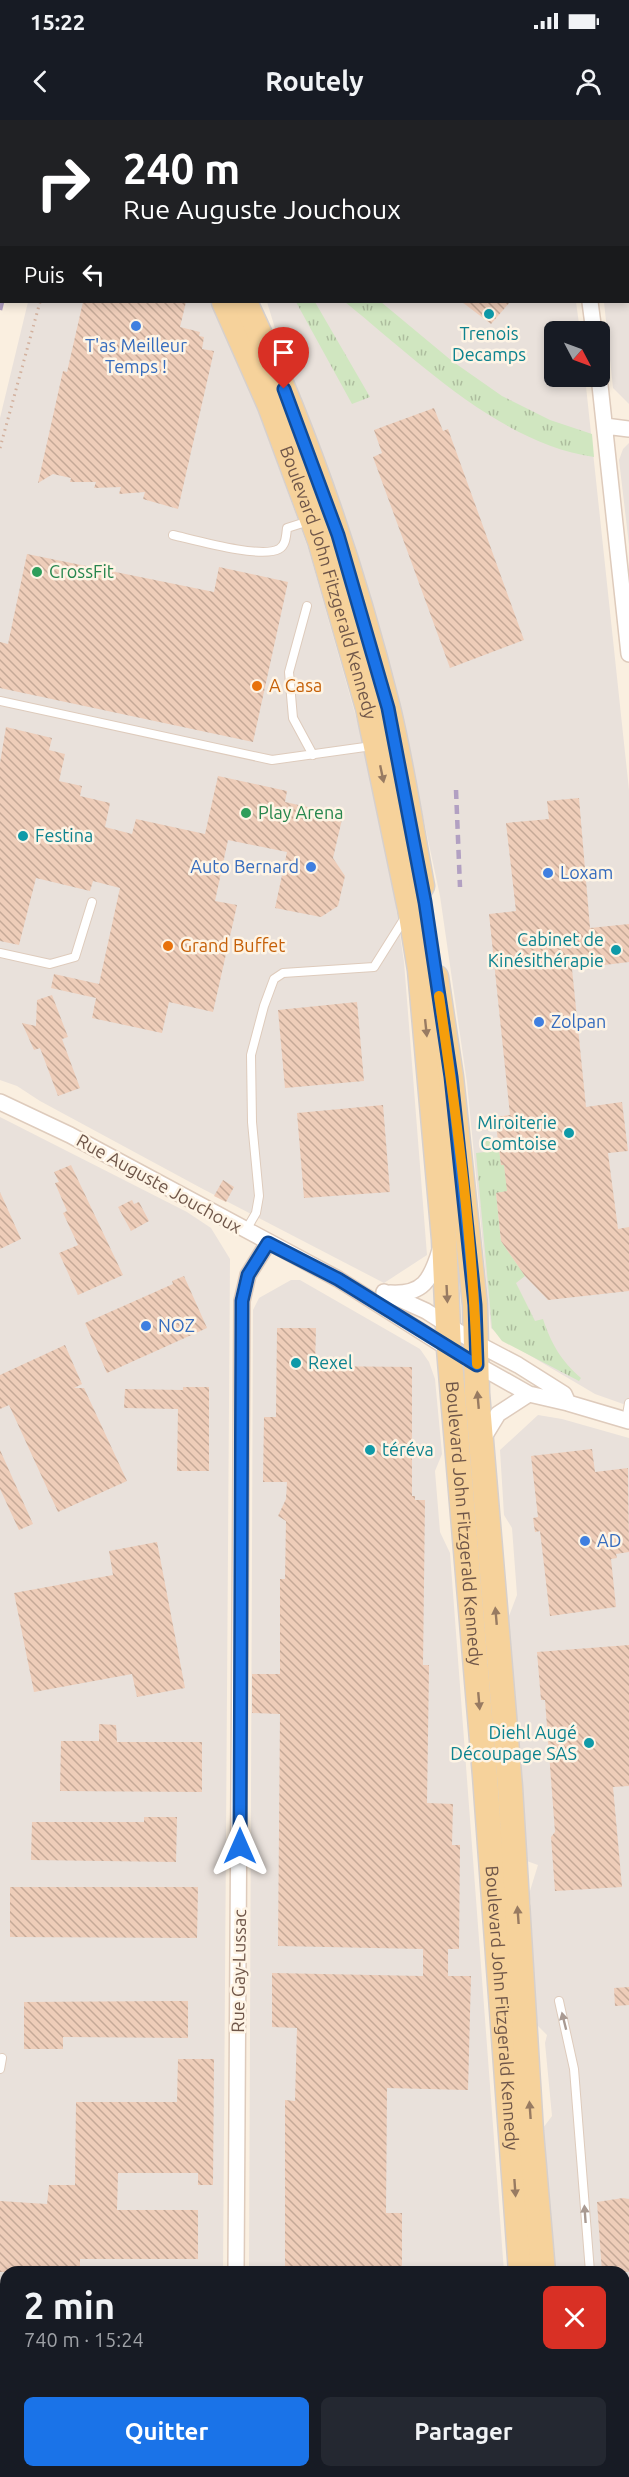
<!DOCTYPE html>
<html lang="fr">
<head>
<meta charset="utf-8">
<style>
  :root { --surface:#171b24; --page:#242831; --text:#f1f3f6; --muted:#9ea1a6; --accent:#1a73e8 }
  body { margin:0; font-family:Ubuntu,sans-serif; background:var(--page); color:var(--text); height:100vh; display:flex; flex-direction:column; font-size:22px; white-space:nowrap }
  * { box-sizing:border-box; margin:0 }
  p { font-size:20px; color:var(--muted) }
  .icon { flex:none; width:33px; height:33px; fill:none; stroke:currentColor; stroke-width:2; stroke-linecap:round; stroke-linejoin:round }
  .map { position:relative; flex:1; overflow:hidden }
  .panel { position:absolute; left:0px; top:2146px; width:630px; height:212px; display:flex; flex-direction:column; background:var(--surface); border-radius:18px 18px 0 0; box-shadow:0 3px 9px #0003 }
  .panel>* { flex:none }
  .top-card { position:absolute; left:0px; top:0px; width:630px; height:183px; box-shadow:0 3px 9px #0003; background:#202124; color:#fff; overflow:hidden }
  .needle { width:39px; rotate:131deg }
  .fabs { position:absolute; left:544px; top:201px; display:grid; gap:12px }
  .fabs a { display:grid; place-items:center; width:66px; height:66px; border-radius:9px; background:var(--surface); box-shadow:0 3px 9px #0003; font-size:30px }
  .pin { position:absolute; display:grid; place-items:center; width:51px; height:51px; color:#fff; margin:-62px -26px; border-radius:50% 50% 50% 0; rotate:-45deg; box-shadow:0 0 6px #0007 }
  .pin .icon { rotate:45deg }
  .me { position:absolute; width:66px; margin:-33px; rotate:0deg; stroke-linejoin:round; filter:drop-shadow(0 0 4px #0008) }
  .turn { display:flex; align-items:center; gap:21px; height:126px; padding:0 24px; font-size:27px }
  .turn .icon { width:78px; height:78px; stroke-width:2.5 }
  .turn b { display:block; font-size:42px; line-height:51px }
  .then { display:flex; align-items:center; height:57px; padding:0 24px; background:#0003; gap:12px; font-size:22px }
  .round { display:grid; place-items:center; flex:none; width:63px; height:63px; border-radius:9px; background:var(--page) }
  .summary { display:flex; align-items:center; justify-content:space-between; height:102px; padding:0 24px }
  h1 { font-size:36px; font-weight:700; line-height:45px }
  .primary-button { display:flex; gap:12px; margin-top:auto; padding:12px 24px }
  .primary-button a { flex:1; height:69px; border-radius:9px; background:var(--accent); color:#fff; font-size:24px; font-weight:700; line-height:69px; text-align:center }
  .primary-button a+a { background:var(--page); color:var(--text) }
  .status { display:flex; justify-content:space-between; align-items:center; height:42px; padding:0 30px; background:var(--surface); direction:ltr }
  .status svg { height:16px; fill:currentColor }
  header { display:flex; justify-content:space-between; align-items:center; height:78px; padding:0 24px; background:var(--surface); font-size:27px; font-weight:700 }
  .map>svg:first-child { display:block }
  .industrial { fill:#e9e1db }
  .grass { fill:url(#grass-tufts) }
  .building { fill:url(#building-back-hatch) }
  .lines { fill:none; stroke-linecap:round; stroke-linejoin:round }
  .lane-casing { stroke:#decbbc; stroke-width:10 }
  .street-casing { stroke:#decbbc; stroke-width:18 }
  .secondary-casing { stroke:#e2ccbb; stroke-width:24 }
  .primary-casing { stroke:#d7d0cc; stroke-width:27 }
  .path { stroke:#d2b09d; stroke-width:3; stroke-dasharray:1.5 4.5; stroke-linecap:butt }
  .lane { stroke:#fff; stroke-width:8 }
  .street { stroke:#fff; stroke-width:15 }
  .secondary { stroke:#fff; stroke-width:21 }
  .primary { stroke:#f6d29b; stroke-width:24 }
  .rail { stroke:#b2a0c2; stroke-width:4.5; stroke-dasharray:9 6; stroke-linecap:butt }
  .oneway { fill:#987b62 }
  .oneway2 { fill:#a99a92 }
  .route-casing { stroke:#114b97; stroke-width:15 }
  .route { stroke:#1a73e8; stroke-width:10 }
  .slow { stroke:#f59e0b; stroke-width:10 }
  .culture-dot { fill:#0f9aa8; stroke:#fef4e5; stroke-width:2 }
  .shop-dot { fill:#3f7fe0; stroke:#fef4e5; stroke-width:2 }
  .leisure-dot { fill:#2e9e5b; stroke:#fef4e5; stroke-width:2 }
  .food-dot { fill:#e8710a; stroke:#fef4e5; stroke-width:2 }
  .labels { text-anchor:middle; stroke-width:5; stroke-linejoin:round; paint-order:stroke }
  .culture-label { font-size:18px; fill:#0d838f; stroke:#fef4e5; text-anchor:start }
  .shop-label { font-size:18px; fill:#366cbe; stroke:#fef4e5; text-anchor:start }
  .leisure-label { font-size:18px; fill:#27864d; stroke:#fef4e5; text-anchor:start }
  .street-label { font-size:18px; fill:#6f5649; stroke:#fef4e5 }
  .food-label { font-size:18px; fill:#c56008; stroke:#fef4e5; text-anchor:start }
</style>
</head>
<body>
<div class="status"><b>15:22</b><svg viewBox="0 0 49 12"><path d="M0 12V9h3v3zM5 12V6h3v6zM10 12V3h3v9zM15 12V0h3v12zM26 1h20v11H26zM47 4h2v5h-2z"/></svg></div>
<header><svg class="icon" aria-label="back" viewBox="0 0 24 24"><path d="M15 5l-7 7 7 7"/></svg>Routely<svg class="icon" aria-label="person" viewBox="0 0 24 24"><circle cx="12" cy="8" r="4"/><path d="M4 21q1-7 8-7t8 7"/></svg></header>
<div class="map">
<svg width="629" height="2357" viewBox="0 0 629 2357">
  <defs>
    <pattern id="grass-tufts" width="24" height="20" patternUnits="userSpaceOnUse" patternTransform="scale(1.5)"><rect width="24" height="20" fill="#d0e6c0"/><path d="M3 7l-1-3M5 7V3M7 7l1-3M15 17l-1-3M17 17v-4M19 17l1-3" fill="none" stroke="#adbd9e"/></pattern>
    <pattern id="building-back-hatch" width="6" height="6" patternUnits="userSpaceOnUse" patternTransform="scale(1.5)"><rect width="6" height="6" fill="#eecdb9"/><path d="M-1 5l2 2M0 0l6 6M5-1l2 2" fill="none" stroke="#c5a998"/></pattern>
  </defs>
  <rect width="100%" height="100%" fill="#faefe0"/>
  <path class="industrial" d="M229 0H538L540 1H222Z
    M603 0H629V284L613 268 604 182H628V2L602 1Z
    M28 182H211L252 274 308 428 360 611 393 766 404 842 427 1135 384 1163 201 1068 40 981 17 966 0 960V298Z
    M267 182H576L580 211 555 212V256L585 257 629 670V1286L595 1274 507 1222 491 1208 467 963 440 776 398 579 360 446 284 238Z
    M629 323V425L619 340 623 329Z
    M0 997 187 1092 211 1108 230 1139 223 2152H6V2209L0 2204Z
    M291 1160H300L420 1229 429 1242 435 1259 442 1334 435 1351 440 1412 450 1433 504 2152H249L253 1190 259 1178Z
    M538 1295 562 1299 629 1318V2357H574V2352H624V2152H556L543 2008 552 1996 545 1923 547 1915 536 1904 527 1792 531 1784 529 1774 538 1745 524 1740 510 1543 509 1496 517 1475 512 1408 504 1395 500 1330Z
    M0 2238 6 2243V2352H127L133 2357H0Z
    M166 2352H214L209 2357H172Z
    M248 2352H519V2357H248Z"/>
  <path class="grass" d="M296 182H315L370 277 352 284Z
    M345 182H381L452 241 502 276 550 300 592 314 594 337C499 323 417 240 345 182Z
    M498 1020 501 1045H504L506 1058 515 1070 496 1073 501 1121 525 1156 516 1163 535 1201 543 1199C551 1223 561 1241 581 1258L579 1261 502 1221 492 1208 476 1033 485 1032 484 1021Z"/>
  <path class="building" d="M83 182H186L180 207 200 212 199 216 204 217 202 229 214 231 178 389 143 379 145 372 119 374 121 367 94 368 96 362H70L71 358 53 354 38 363 63 251 67 252Z
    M462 182H510L491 204Z
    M434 288 443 311 448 309 524 520 450 548 373 337 382 333 374 310Z
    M27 434 214 472 219 447 288 462 253 622 0 568V522L8 524Z
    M6 607 52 618 49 630 65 634 59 661 82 666 80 676 110 683 105 707 132 714 136 699 205 714 218 656 287 671 285 682 343 695 333 738 345 756 338 786 321 797 275 788 287 732 228 720 215 781 237 785 213 892 169 882 162 913 92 898 96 878 51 868 54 854 99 864 120 768 93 761 90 771 36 758 19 825 0 821V643Z
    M579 678 590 808 629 804V842L572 849 586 987 622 982 628 1031 608 1033 618 1109 629 1107V1171L548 1180 525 1156 501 1121 496 1073 507 1071 504 1045H501L495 997 510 995 489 794 516 791 506 703 549 699 547 681Z
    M52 875 68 917 62 919 80 968 58 976 40 928 34 930 22 903 36 906 37 880Z
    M357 882 364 961 285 968 278 890Z
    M383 985 390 1072 304 1078 297 993Z
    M71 1045 123 1155 78 1175 59 1133 78 1125 63 1093 67 1091 55 1063 59 1062 54 1052Z
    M223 1060 234 1067 226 1082 214 1076Z
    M0 1072 21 1119 0 1129Z
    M132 1080 134 1084 139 1082 149 1101 131 1111 118 1087Z
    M184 1156 207 1208 107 1253 85 1203 173 1164 172 1161Z
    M277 1208H316L315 1246 412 1247V1376H415V1380H425L423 1545H429L427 1683 453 1684 452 1725H460L459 1829H448V1856H471L468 1970 387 1968 386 2093H402V2152H285V1980L295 1981 297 1908 272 1907V1853L423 1856V1829L278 1826 280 1594 252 1593V1554H280V1459H285L286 1401 278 1396 286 1379 287 1362H263L264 1297H276Z
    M65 1225 82 1264 74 1268H84L127 1361 58 1392 9 1285 0 1289V1255Z
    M183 1267H209V1351H177L178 1289 124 1288 125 1269 183 1270Z
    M592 1329 595 1352 628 1348 629 1432 616 1434 617 1438 611 1439 616 1487 550 1496 540 1411 535 1412 533 1398 538 1397 531 1336Z
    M0 1330 33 1404 19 1410 0 1369Z
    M157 1422 185 1568 137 1577 132 1554 34 1572 14 1473 113 1455 109 1431Z
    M629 1525V1666L613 1667 622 1767 555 1771 551 1717 555 1712 545 1580H541L537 1532Z
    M99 1604 116 1605 117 1622H202V1672L60 1671 61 1621H99Z
    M144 1697H177L176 1742 31 1740 32 1702H144Z
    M10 1767H198L197 1818 10 1817Z
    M629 1867V1885L615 1886 614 1868Z
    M175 1881H188V1918L63 1917V1929H24V1882Z
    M178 1939H214L213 2065H198V2053H118L117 2090H198V2139H80V2152H0V2081L47 2084 49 2065H75L76 1982H177Z
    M623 2078 629 2079V2152H602L597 2082Z"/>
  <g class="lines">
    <defs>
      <path id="lane" d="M3 0 4 2
        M0 39 2 31
        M173 415C195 420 261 439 279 429 286 425 286 416 287 408L309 401
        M307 486 289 552 293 598 313 635
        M0 581 272 640 372 626
        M0 833 50 844 75 837 92 782
        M246 1110 256 1093 259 1076 252 1002 251 935 264 886 274 859 283 853 374 847 406 796
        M626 1301 629 1283
        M559 1881 574 1949 590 2152
        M0 1949 2 1938
        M603 2352V2357
        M62 2357 67 2352"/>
      <path id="street" d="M571 0V2
        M590 182 594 212
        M599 256 629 534
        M605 306 629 309
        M0 982 70 1015 338 1159 449 1229 529 1274 568 1283 629 1301
        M384 1172 426 1191 476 1223 518 1245 564 1274 568 1283
        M390 1173C423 1175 431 1160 440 1130
        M482 1320 498 1294 529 1274
        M236 2152 242 1181 248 1155 268 1123
        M0 2221 6 2226
        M147 2352 153 2357
        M229 2357 230 2352"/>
      <path id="secondary" d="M175 2 179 0"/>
      <g id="primary">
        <path d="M132 0 133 2"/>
        <path d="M161 0 162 2"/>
        <path id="s1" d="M224 182 270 286 320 421 368 588 410 789 420 850 444 1119 449 1229 485 1656 521 2152"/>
        <path d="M245 182C306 311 353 449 388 588 402 646 411 707 422 766"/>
        <path d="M436 857 451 957 475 1185 477 1273 510 1667 531 2012 543 2152"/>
        <path d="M535 2352V2357"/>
        <path d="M561 2352V2357"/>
      </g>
    </defs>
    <use href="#lane" class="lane-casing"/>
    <use href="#street" class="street-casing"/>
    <use href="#secondary" class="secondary-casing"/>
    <use href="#primary" class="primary-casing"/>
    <path class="path" d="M106 2 108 0
      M0 328 40 182"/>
    <use href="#lane" class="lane"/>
    <use href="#street" class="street"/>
    <use href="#secondary" class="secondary"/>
    <use href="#primary" class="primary"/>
    <path class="rail" d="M37 2 38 0
      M48 2V0
      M0 151 2 145
      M0 190 2 182
      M456 670 460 767"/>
  </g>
  <defs><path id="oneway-solid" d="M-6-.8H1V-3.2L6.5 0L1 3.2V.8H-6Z" transform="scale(1.5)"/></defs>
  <g class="oneway">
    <use href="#oneway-solid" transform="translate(382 654) rotate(78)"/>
    <use href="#oneway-solid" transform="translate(426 908) rotate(84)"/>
    <use href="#oneway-solid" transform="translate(447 1174) rotate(87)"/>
    <use href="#oneway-solid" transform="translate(478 1280) rotate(-95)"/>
    <use href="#oneway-solid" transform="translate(496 1496) rotate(-95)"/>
    <use href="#oneway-solid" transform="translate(479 1581) rotate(85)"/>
    <use href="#oneway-solid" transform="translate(518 1795) rotate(-94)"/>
    <use href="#oneway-solid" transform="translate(530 1990) rotate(-94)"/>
    <use href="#oneway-solid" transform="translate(515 2068) rotate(86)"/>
  </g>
  <g class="oneway2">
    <use href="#oneway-solid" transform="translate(564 1901) rotate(-104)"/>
    <use href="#oneway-solid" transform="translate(585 2094) rotate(-94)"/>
  </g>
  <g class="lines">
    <defs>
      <path id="route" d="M240 1726 242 1181 248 1155 268 1123 338 1159 477 1245 475 1185 451 957 425 782 388 588 338 415 284 269"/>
    </defs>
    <use href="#route" class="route-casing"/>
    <use href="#route" class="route"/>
    <path class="slow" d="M439 876C457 998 473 1122 477 1244"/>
  </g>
  <g class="culture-dot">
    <circle cx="489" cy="194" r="6"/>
    <circle cx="23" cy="716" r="6"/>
    <circle cx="616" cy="830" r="6"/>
    <circle cx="569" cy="1013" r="6"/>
    <circle cx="296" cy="1243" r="6"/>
    <circle cx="370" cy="1330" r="6"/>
    <circle cx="589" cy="1623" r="6"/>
  </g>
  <g class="shop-dot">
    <circle cx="136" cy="206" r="6"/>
    <circle cx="311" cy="747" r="6"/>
    <circle cx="548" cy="753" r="6"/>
    <circle cx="539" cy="902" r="6"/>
    <circle cx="146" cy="1206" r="6"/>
    <circle cx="585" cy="1421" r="6"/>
  </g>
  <g class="leisure-dot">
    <circle cx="37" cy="452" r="6"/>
    <circle cx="246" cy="693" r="6"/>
  </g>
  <g class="food-dot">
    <circle cx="257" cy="566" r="6"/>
    <circle cx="168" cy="826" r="6"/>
  </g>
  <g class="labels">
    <g class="culture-label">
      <text x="489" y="220" text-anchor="middle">Trenois<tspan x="489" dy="21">Decamps</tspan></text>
      <text x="35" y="722">Festina</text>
      <text x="604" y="826" text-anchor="end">Cabinet de<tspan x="604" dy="21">Kinésithérapie</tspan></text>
      <text x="557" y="1009" text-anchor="end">Miroiterie<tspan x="557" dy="21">Comtoise</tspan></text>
      <text x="308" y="1249">Rexel</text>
      <text x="382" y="1336">téréva</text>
      <text x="577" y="1619" text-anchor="end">Diehl Augé<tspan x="577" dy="21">Découpage SAS</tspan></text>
    </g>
    <g class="shop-label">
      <text x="136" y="232" text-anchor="middle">T'as Meilleur<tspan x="136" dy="21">Temps !</tspan></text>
      <text x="299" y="753" text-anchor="end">Auto Bernard</text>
      <text x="560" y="759">Loxam</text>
      <text x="551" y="908">Zolpan</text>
      <text x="158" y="1212">NOZ</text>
      <text x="597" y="1427">AD</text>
    </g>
    <g class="leisure-label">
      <text x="49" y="458">CrossFit</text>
      <text x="258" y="699">Play Arena</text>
    </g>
    <g class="street-label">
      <text dy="6" stroke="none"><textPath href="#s1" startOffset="300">Boulevard John Fitzgerald Kennedy</textPath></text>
      <text transform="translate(159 1064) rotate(29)" y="6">Rue Auguste Jouchoux</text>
      <text dy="6" stroke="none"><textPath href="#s1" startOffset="1254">Boulevard John Fitzgerald Kennedy</textPath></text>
      <text transform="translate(239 1851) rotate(-89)" y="6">Rue Gay-Lussac</text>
      <text dy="6" stroke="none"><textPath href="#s1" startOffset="1740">Boulevard John Fitzgerald Kennedy</textPath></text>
    </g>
    <g class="food-label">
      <text x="269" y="572">A Casa</text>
      <text x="180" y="832">Grand Buffet</text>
    </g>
  </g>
</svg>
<div class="fabs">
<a><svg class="needle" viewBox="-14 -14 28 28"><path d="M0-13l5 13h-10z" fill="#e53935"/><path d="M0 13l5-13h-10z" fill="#9ea1a6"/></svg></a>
</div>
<div class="pin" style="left:284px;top:269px;background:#d93025"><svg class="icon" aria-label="arrive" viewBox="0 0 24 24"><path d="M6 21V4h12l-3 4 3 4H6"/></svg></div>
<svg class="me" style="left:240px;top:1726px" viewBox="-20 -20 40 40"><path d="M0-17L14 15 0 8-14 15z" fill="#1a73e8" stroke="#fff" stroke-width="4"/></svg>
<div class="top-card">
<div class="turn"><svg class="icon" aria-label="right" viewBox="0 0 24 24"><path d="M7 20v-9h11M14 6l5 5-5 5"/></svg><div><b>240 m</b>Rue Auguste Jouchoux</div></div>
<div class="then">Puis<svg class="icon" aria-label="left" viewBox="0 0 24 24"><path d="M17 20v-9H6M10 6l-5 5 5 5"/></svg></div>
</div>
<section class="panel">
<div class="summary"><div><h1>2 min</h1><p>740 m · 15:24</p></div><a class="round" style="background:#d93025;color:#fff"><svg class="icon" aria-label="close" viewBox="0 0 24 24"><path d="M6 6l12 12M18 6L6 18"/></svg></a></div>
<div class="primary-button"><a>Quitter</a><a>Partager</a></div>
</section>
</div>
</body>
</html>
